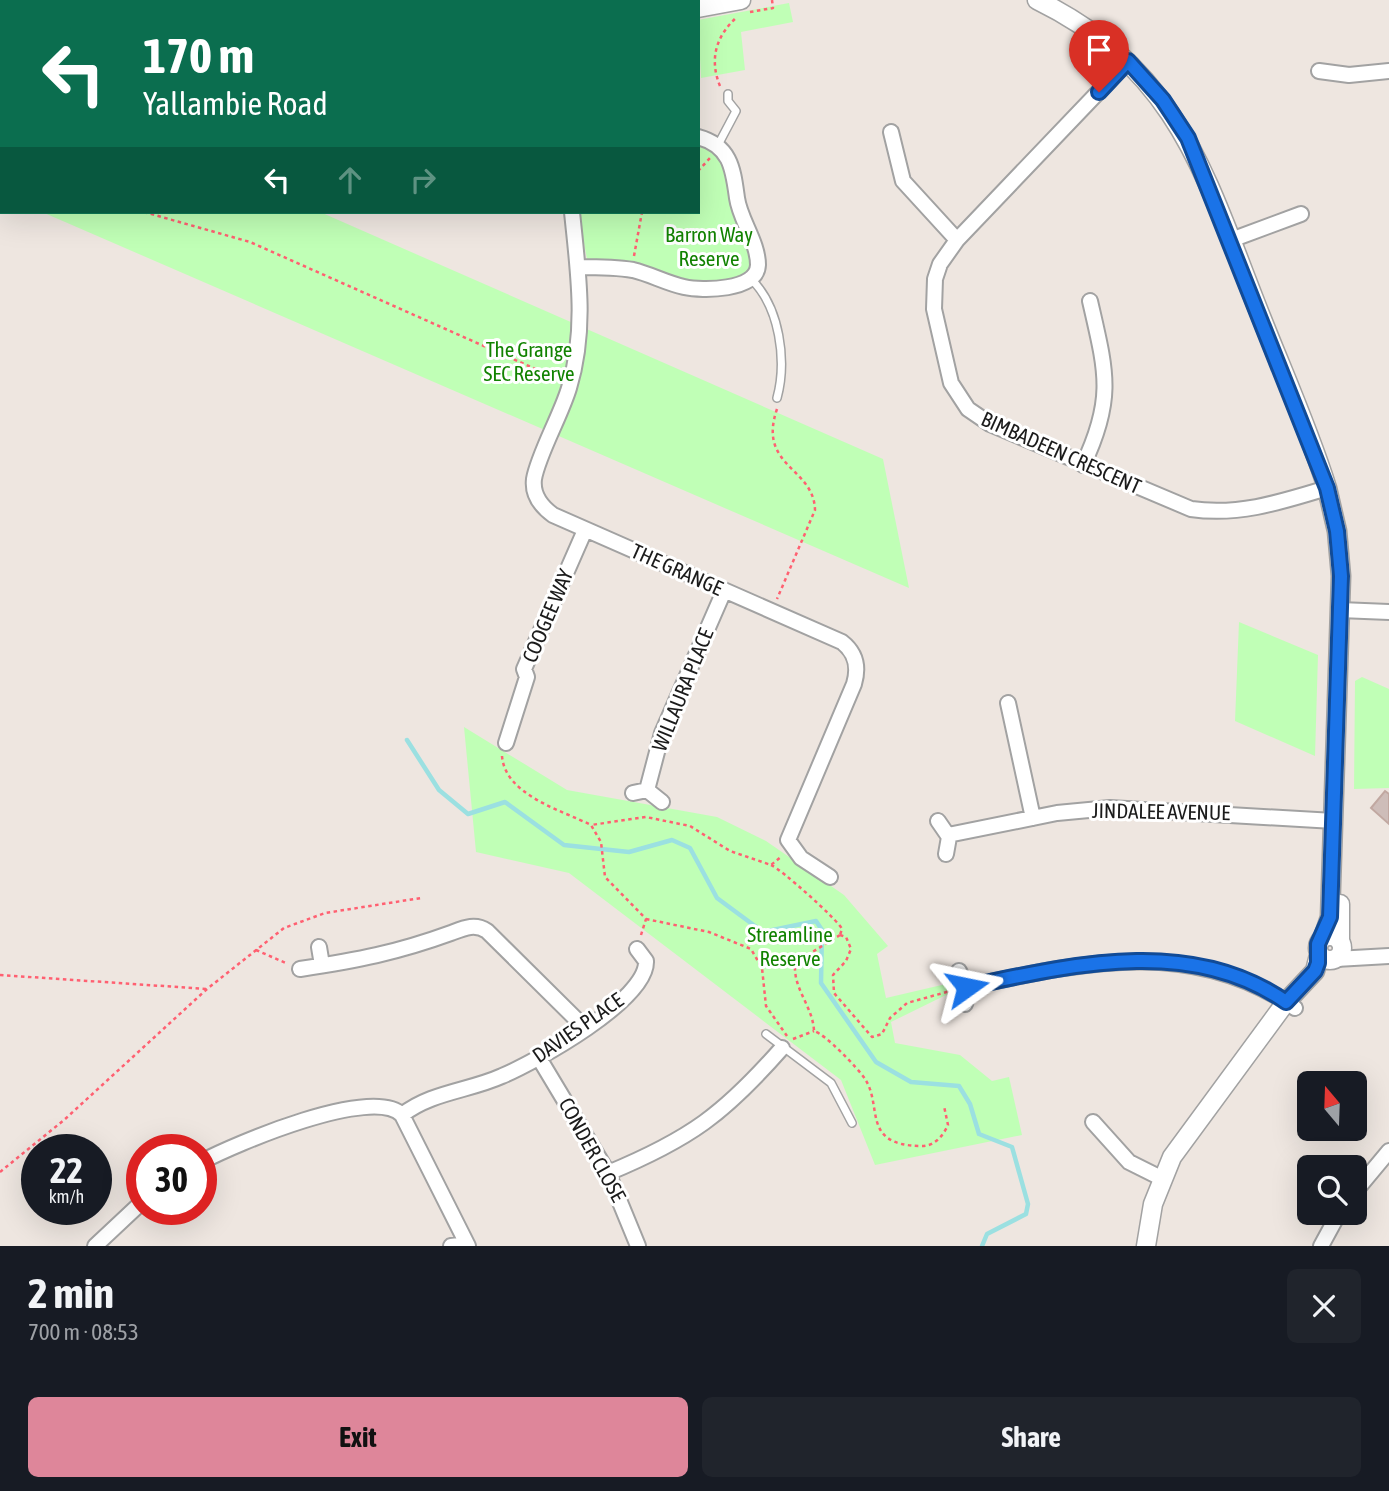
<!DOCTYPE html>
<html lang="en">
<head>
<meta charset="utf-8">
<style>
  :root { --surface:#171b24; --page:#20242c; --text:#f1f3f6; --muted:#9ea1a6; --accent:#de869a }
  body { margin:0; font-family:"Asap Condensed",sans-serif; background:var(--page); color:var(--text); height:100vh; display:flex; flex-direction:column; font-size:26px; white-space:nowrap }
  * { box-sizing:border-box; margin:0 }
  p { font-size:23px; color:var(--muted) }
  .icon { flex:none; width:38px; height:38px; fill:none; stroke:currentColor; stroke-width:2; stroke-linecap:round; stroke-linejoin:round }
  .map { position:relative; height:1246px; overflow:hidden }
  .details { display:flex; flex-direction:column; background:var(--surface); flex:1 }
  .details>* { flex:none }
  .guide { position:absolute; left:0px; top:0px; width:700px; height:214px; box-shadow:0 7px 28px #0002; background:#0b6e4f; color:#fff; overflow:hidden }
  .needle { width:46px; rotate:341deg }
  .buttons { position:absolute; left:1297px; top:1071px; display:grid; gap:14px }
  .buttons a { display:grid; place-items:center; width:70px; height:70px; border-radius:10px; background:var(--surface); box-shadow:0 7px 28px #0002; font-size:35px }
  .speed { position:absolute; left:21px; top:1134px; display:flex; gap:14px; font-size:35px; font-weight:700; text-align:center }
  .speed>* { display:grid; place-content:center; width:91px; height:91px; border-radius:50%; background:var(--surface); box-shadow:0 7px 28px #0002; line-height:1 }
  .speed small { font-size:18px; font-weight:400 }
  .speed .limit { border:10px solid #d22; background:#fff; color:#111 }
  .pin { position:absolute; display:grid; place-items:center; width:60px; height:60px; color:#fff; margin:-72px -30px; border-radius:50% 50% 50% 0; rotate:-45deg; box-shadow:0 0 7px #0007 }
  .pin .icon { rotate:45deg }
  .me { position:absolute; width:77px; margin:-38px; rotate:78deg; stroke-linejoin:round; filter:drop-shadow(0 0 5px #0008) }
  .turn { display:flex; align-items:center; gap:24px; height:147px; padding:0 28px; font-size:32px }
  .turn .icon { width:91px; height:91px; stroke-width:2.5 }
  .turn b { display:block; font-size:49px; line-height:60px }
  .lanes { display:flex; align-items:center; height:66px; padding:0 28px; background:#0003; justify-content:center; gap:35px; direction:ltr }
  .lanes .off { opacity:.35 }
  .round { display:grid; place-items:center; flex:none; width:74px; height:74px; border-radius:10px; background:var(--page) }
  .summary { display:flex; align-items:center; justify-content:space-between; height:119px; padding:0 28px }
  h1 { font-size:42px; font-weight:700; line-height:52px }
  .cta { display:flex; gap:14px; margin-top:auto; padding:14px 28px }
  .cta a { flex:1; height:80px; border-radius:10px; background:var(--accent); color:#111; font-size:28px; font-weight:700; line-height:80px; text-align:center }
  .cta a+a { background:var(--page); color:var(--text) }
  .map>svg:first-child { display:block }
  .park { fill:#c0ffb6 }
  .lines { fill:none; stroke-linecap:round; stroke-linejoin:round }
  .stream { stroke:#9be0e1; stroke-width:4.5 }
  .building { fill:#cebdb9; stroke:#c1a8a1; stroke-width:2 }
  .service-casing { stroke:#a2a2a2; stroke-width:10 }
  .minor-casing { stroke:#a2a2a2; stroke-width:18 }
  .tertiary-casing { stroke:#a2a2a2; stroke-width:21 }
  .path { stroke:#ff6071; stroke-width:2.5; stroke-dasharray:3.5 3.5; stroke-linecap:butt }
  .service { stroke:#fff; stroke-width:7 }
  .minor { stroke:#fff; stroke-width:14 }
  .tertiary { stroke:#fff; stroke-width:18 }
  .route-casing { stroke:#114b97; stroke-width:18 }
  .route { stroke:#1a73e8; stroke-width:12 }
  .labels { text-anchor:middle; stroke-width:6; stroke-linejoin:round; paint-order:stroke }
  .park-label { font-size:21px; fill:#118200; stroke:#fff }
  .street-label { font-size:21px; fill:#1b1b1b; stroke:#fff }
</style>
</head>
<body>
<div class="map">
<svg width="1389" height="1246" viewBox="0 0 1389 1246">
  <rect width="100%" height="100%" fill="#eee6e0"/>
  <path class="park" d="M789 3 793 22 741 32 745 70 701 78 698 20Z
    M698 143 715 150 725 162 753 263 746 277 706 285 587 259 578 212H698Z
    M42 212H320L883 459 909 588Z
    M1239 622 1318 655 1315 756 1235 721Z
    M1362 677 1389 689V788L1354 789 1355 681Z
    M464 727 567 790 717 817 766 841 844 895 888 946 877 954 886 998 946 984 948 994 891 1022 895 1043 960 1055 992 1081 1009 1077 1022 1135 875 1165 841 1080 569 873 476 852Z"/>
  <g class="lines">
    <path class="stream" d="M407 740 439 790 468 814 505 802 564 845 629 852 672 840 690 848 717 898 763 932 816 921 822 930 821 983 876 1062 911 1082 959 1086 970 1104 979 1134 1012 1147 1028 1204 1026 1214 987 1234 982 1246"/>
  </g>
  <path class="building" d="M1385 791 1389 794V824L1371 808Z"/>
  <g class="lines">
    <defs>
      <path id="service" d="M718 145 736 111 728 101V94
        M751 279C780 307 787 361 777 398
        M766 1034 831 1083 852 1123"/>
      <path id="minor" d="M36 2V0
        M136 2 140 0
        M247 2 249 0
        M0 48 2 45
        M1128 61 957 240 940 264 935 279 934 309 951 383 968 409 990 424 1191 509C1239 516 1281 502 1327 488
        M1319 71 1349 75 1389 71
        M0 89 2 95
        M891 132 903 181 957 240
        M572 212C578 272 587 329 569 388 561 415 538 455 534 479 532 495 542 507 553 515L842 642C856 653 859 667 854 684L788 840 801 858 830 877
        M1231 240 1301 214
        M579 267C597 267 615 267 633 270 650 274 666 283 684 287 702 291 757 291 758 265 758 242 740 220 737 198 733 169 731 146 698 137
        M1083 465C1115 398 1106 371 1090 301
        M1340 610 1389 612
        M1008 703 1033 818
        M506 743 527 677 524 669 585 530
        M647 790 662 733 724 591
        M633 793 647 790 662 802
        M938 821 949 837 946 854
        M948 835 1057 813 1110 808 1334 821
        M319 947 322 965
        M1336 959 1389 956
        M300 969C358 960 396 953 451 933 464 928 475 923 487 931L585 1028
        M959 971 968 991 965 1004
        M967 987C1081 963 1191 936 1295 1008
        M539 1058 608 1173 638 1246
        M402 1115C431 1092 469 1091 502 1076 535 1062 648 1000 646 961L637 949
        M1093 1122 1129 1162 1161 1178
        M201 1162C235 1144 373 1085 402 1115L468 1246
        M608 1173C690 1139 724 1114 782 1048
        M1354 1193 1389 1151
        M95 1246 142 1202
        M451 1246 467 1244
        M1321 1246 1339 1213"/>
      <path id="tertiary" d="M1037 0C1178 69 1205 175 1258 309 1281 368 1308 427 1327 488L1337 531 1341 576 1330 917 1323 938
        M698 8 741 0
        M0 135H2
        M0 148H2
        M1318 948a12 12 0 1 1 24 0a12 12 0 1 1-24 0Z
        M1340 942V904
        M1146 1246 1153 1204 1172 1157 1286 1002 1315 971 1319 955"/>
    </defs>
    <use href="#service" class="service-casing"/>
    <use href="#minor" class="minor-casing"/>
    <use href="#tertiary" class="tertiary-casing"/>
    <path class="path" d="M402 0 404 2
      M750 12 773 8 772 0
      M720 86C709 59 716 36 737 17
      M698 171 710 158
      M144 212 250 242 558 379
      M634 256 642 212
      M777 409C757 467 814 467 815 510L777 599
      M502 756C505 795 561 810 591 825
      M771 865C781 869 838 920 842 929L840 935
      M646 919 709 932 751 949 762 968 766 1006 787 1036
      M641 935 646 919 605 877 601 842 591 825 646 817 690 826 730 851 771 865 782 856
      M840 935 801 959 795 966C794 990 813 1007 814 1031 825 1034 858 1068 865 1079 883 1106 861 1145 920 1146 934 1147 943 1136 948 1125L944 1106
      M840 935 846 937 851 949 846 961 833 975 834 993 872 1037 882 1034 890 1018 907 1003 954 990
      M256 950 288 964
      M0 975 207 989
      M793 1039 814 1031
      M0 1172 64 1120 207 989 284 928 325 913 421 898"/>
    <use href="#service" class="service"/>
    <use href="#minor" class="minor"/>
    <use href="#tertiary" class="tertiary"/>
  </g>
  <g class="lines">
    <defs>
      <path id="route" d="M967 987C1070 965 1191 935 1286 1002L1315 971 1318 963V944L1330 917 1341 576 1337 531 1327 488 1188 138 1163 100 1128 61 1099 92"/>
    </defs>
    <use href="#route" class="route-casing"/>
    <use href="#route" class="route"/>
  </g>
  <g class="labels">
    <g class="park-label">
      <text x="709" y="242">Barron Way<tspan x="709" dy="24">Reserve</tspan></text>
      <text x="529" y="357">The Grange<tspan x="529" dy="24">SEC Reserve</tspan></text>
      <text x="790" y="942">Streamline<tspan x="790" dy="24">Reserve</tspan></text>
    </g>
    <g class="street-label">
      <text transform="translate(1061 453) rotate(24)" y="7">BIMBADEEN CRESCENT</text>
      <text transform="translate(677 570) rotate(24)" y="7">THE GRANGE</text>
      <text transform="translate(548 616) rotate(-67)" y="7">COOGEE WAY</text>
      <text transform="translate(683 690) rotate(-68)" y="7">WILLAURA PLACE</text>
      <text transform="translate(1161 812) rotate(1)" y="7">JINDALEE AVENUE</text>
      <text transform="translate(578 1028) rotate(-35)" y="7">DAVIES PLACE</text>
      <text transform="translate(592 1150) rotate(61)" y="7">CONDER CLOSE</text>
    </g>
  </g>
</svg>
<div class="buttons">
<a><svg class="needle" viewBox="-14 -14 28 28"><path d="M0-13l5 13h-10z" fill="#e53935"/><path d="M0 13l5-13h-10z" fill="#9ea1a6"/></svg></a>
<a><svg class="icon" aria-label="search" viewBox="0 0 24 24"><circle cx="10" cy="10" r="6"/><path d="M15 15l6 6"/></svg></a>
</div>
<div class="speed"><div>22<small>km/h</small></div><div class="limit">30</div></div>
<div class="pin" style="left:1099px;top:92px;background:#d93025"><svg class="icon" aria-label="arrive" viewBox="0 0 24 24"><path d="M6 21V4h12l-3 4 3 4H6"/></svg></div>
<svg class="me" style="left:967px;top:987px" viewBox="-20 -20 40 40"><path d="M0-17L14 15 0 8-14 15z" fill="#1a73e8" stroke="#fff" stroke-width="4"/></svg>
<div class="guide">
<div class="turn"><svg class="icon" aria-label="left" viewBox="0 0 24 24"><path d="M17 20v-9H6M10 6l-5 5 5 5"/></svg><div><b>170 m</b>Yallambie Road</div></div>
<div class="lanes"><svg class="icon" aria-label="left" viewBox="0 0 24 24"><path d="M17 20v-9H6M10 6l-5 5 5 5"/></svg><svg class="icon off" aria-label="ahead" viewBox="0 0 24 24"><path d="M12 20V5M6 11l6-6 6 6"/></svg><svg class="icon off" aria-label="right" viewBox="0 0 24 24"><path d="M7 20v-9h11M14 6l5 5-5 5"/></svg></div>
</div>
</div>
<section class="details">
<div class="summary"><div><h1>2 min</h1><p>700 m · 08:53</p></div><a class="round"><svg class="icon" aria-label="close" viewBox="0 0 24 24"><path d="M6 6l12 12M18 6L6 18"/></svg></a></div>
<div class="cta"><a>Exit</a><a>Share</a></div>
</section>
</body>
</html>
